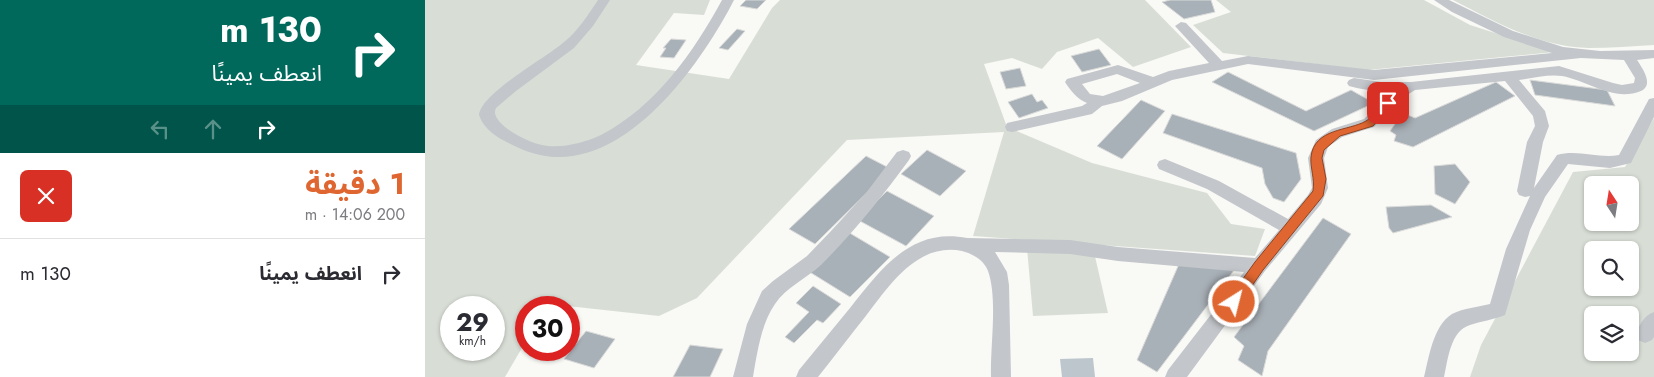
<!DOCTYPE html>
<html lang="ar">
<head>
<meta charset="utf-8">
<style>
  :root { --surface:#fff; --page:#f7f7f7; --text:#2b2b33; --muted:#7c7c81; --line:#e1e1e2; --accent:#df6630 }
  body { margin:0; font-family:Jost,"Noto Sans Arabic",sans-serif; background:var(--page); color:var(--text); direction:rtl; height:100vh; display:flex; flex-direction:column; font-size:19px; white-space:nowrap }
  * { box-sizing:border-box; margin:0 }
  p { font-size:16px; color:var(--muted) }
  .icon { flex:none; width:28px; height:28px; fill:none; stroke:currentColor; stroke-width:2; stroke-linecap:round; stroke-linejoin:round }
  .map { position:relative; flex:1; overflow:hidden; direction:ltr }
  .drawer { display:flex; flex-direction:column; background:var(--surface); width:425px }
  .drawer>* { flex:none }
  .banner { background:#00695c; color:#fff; overflow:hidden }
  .needle { width:32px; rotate:348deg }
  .tools { position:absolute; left:1159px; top:176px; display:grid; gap:10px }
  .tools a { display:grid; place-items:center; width:55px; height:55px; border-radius:8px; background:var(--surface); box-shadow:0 1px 4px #0004; font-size:25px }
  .speed { position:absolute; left:15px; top:296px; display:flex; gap:10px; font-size:25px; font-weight:700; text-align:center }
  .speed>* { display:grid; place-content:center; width:65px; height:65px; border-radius:50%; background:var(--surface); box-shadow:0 1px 4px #0004; line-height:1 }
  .speed small { font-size:12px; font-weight:400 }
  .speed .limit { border:8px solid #d22; background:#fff; color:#111 }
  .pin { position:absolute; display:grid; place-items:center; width:42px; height:42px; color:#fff; margin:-21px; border-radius:10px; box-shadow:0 2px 8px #0006 }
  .me { position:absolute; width:55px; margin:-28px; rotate:36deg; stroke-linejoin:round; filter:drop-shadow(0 0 4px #0008) }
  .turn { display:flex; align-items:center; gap:18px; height:105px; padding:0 20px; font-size:22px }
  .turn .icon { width:65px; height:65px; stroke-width:2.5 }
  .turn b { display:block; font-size:35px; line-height:42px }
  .lanes { display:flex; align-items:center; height:48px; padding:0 20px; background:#0003; justify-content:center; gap:25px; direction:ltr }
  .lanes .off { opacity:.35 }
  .round { display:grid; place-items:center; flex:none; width:52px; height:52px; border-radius:8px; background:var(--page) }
  .summary { display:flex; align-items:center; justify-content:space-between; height:85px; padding:0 20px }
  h1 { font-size:30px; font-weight:700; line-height:38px; color:var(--accent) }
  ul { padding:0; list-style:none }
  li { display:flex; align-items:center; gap:15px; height:70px; padding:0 20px; border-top:1px solid var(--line) }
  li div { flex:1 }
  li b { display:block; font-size:19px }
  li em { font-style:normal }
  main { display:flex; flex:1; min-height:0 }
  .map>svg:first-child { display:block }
  .green { fill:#d8ded6; fill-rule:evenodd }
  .water { fill:#bdc6cc }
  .building { fill:#a9b1b8; stroke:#dadbd9 }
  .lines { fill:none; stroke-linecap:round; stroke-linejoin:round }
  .minor { fill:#c3c6ca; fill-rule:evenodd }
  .route { fill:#df6630; stroke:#91421f }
</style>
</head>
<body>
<main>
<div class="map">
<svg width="1229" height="377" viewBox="0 0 1229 377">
  <rect width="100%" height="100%" fill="#f9f9f6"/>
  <path class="green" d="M0 0H285L279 15 249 13 211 65 304 79 347 8 355 0H720L766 47 708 67 673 38 632 52 617 69 587 58 559 64 582 127 667 163 782 193 806 224 840 229 830 256 548 236 579 132 422 140 272 298 234 316 124 304 121 307 101 308V341L80 377H0ZM26 308H69V350H26Z
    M791 0H999L1045 25 1130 52 943 70 798 53 768 25 806 12Z
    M1028 0H1229V45C1207 46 1185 48 1164 48 1114 47 1071 22 1028 0Z
    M1229 118V377H1045L1056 345 1148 172 1200 167ZM1168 185H1205V222H1168ZM1168 250H1205V288H1168ZM1168 315H1205V352H1168Z
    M602 248 669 252 683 313 608 316Z"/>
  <path class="water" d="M668 358 670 377H637L635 359Z"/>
  <path class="building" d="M321 0H341L332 9 315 6Z
    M745 0H786L790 12 759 19 737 2Z
    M312 29 320 31 303 50 294 48Z
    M246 39 261 40 249 58 235 57 241 48H238Z
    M674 49 686 65 657 72 646 56Z
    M595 68 601 86 581 89 575 72Z
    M803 72 881 111 926 90 949 103 889 131 787 82Z
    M1105 80 1182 90 1190 106 1110 95Z
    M1071 82 1090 96 988 147 969 141 971 135 965 131 978 113 990 118Z
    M607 94 612 102 617 100 623 108 594 118 583 102Z
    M716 100 740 111 697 159 672 146Z
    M747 114 871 153 876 179 859 202 848 198 840 184 837 168 738 133Z
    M502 150 541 171 515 196 476 174Z
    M441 156 466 169 390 244 364 229Z
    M1030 164 1045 182 1030 204 1010 194 1009 166Z
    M462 191 509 216 481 246 433 220Z
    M1006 205 1027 217 968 233 964 228 961 207Z
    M898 218 926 234 843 351 837 376 813 360 819 346 809 337Z
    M423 232 465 257 425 297 383 271Z
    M754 264 813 265 732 372 712 360Z
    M388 286 416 304 398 323 392 320 369 343 360 337 384 312 371 303Z
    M161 331 190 339 169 368 139 359Z
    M265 345 298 349 285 377H248Z"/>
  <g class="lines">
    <path class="minor" d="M173 0H185L168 26 149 48 91 91 71 108C63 123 104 143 117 145 135 149 159 143 176 135 230 107 269 52 297 0H309C273 70 187 191 94 148 79 141 60 133 54 115 56 93 121 58 139 42 153 31 163 15 173 0Z
      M1009 0H1024L1088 31 1138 47 1175 51 1229 50V58L1212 60C1218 69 1229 85 1216 91 1188 102 1164 81 1137 76 1124 74 1108 78 1094 80L1120 111 1124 126 1118 142 1109 188 1132 155C1153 149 1174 159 1194 155L1224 99 1229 98V117L1206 163 1185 168 1143 164 1120 197 1105 230 1080 315C1068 320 1056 321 1045 325 1025 331 1023 360 1019 377H999C1004 357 1008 326 1027 314 1039 308 1053 307 1065 304L1081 249 1105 196 1100 197 1094 195 1092 191 1102 142 1110 126 1108 116 1080 81 990 90 973 101 949 127 917 137 903 147 899 158 903 188 896 204 840 271 762 377H740L743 370 819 272 693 261 645 254 570 252 582 272 584 285 586 377H566C565 346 573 299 563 271 559 260 548 254 537 251 492 242 464 286 440 317 424 337 409 357 393 377H371L374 370C391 349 408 329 425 308 456 269 486 227 542 238L645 240 693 247 830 258 854 230 782 189 734 169 732 165 734 161 740 159 794 181 863 219 883 195 887 188 883 158 891 140 907 129 939 119 968 91C953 92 938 90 924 86L922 83 924 80 929 78 956 82H986L1134 66 1188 83 1197 85 1209 83 1210 78 1199 60 1156 58 949 80 823 64 747 80 697 101 677 106 667 114 587 132 582 131 580 127 582 123 657 106 662 103C652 99 645 90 640 82L642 79 693 65 728 77 744 71 784 63 750 26 756 22 761 23 797 61 823 56 949 70 1127 53 1079 37 1027 12ZM692 74 715 83 678 96 665 94 657 84Z
      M478 150 484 152 486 156 484 160C457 197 428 233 396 265 381 279 361 287 350 304 336 324 332 354 328 377H308L322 324 337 291 348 281 382 256 406 231 441 193 472 152Z
      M1229 312V337L1227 340 1220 343 1213 340 1210 334C1215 325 1219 315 1229 312Z"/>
  </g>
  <path class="route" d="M963 100 968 103 948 126 915 136 899 150 897 158 901 179 898 196 838 270 813 306 809 307 804 306 802 302 804 298 830 262 888 191C890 178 885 168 886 157 889 128 924 131 941 121 948 117 954 107 959 101Z"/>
</svg>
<div class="tools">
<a><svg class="needle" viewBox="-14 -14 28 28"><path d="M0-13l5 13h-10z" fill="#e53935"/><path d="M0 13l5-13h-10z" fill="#7c7c81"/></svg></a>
<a><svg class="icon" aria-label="search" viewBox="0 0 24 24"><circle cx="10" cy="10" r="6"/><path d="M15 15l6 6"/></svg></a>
<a><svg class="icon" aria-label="layers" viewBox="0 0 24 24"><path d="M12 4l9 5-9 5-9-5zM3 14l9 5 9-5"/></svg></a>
</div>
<div class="speed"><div>29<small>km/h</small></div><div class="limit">30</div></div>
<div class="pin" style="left:963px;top:103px;background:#d93025"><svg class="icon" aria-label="arrive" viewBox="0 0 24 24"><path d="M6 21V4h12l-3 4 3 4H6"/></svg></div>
<svg class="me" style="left:809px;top:302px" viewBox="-20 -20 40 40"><circle r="17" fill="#df6630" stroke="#fff" stroke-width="3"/><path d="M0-11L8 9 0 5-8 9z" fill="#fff"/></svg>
</div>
<section class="drawer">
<div class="banner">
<div class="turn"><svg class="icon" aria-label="right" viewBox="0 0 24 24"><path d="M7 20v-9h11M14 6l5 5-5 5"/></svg><div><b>130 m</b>انعطف يمينًا</div></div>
<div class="lanes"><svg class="icon off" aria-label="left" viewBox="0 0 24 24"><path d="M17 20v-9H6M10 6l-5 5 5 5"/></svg><svg class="icon off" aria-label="ahead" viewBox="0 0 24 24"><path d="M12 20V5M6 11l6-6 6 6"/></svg><svg class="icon" aria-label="right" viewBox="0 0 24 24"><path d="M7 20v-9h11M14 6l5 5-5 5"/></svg></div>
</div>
<div class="summary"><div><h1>1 دقيقة</h1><p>200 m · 14:06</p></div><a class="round" style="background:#d93025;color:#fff"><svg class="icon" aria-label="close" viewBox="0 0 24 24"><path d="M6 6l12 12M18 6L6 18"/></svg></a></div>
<ul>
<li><svg class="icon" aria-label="right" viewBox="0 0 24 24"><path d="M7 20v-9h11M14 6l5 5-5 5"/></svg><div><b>انعطف يمينًا</b></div><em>130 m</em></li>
</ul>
</section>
</main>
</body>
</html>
